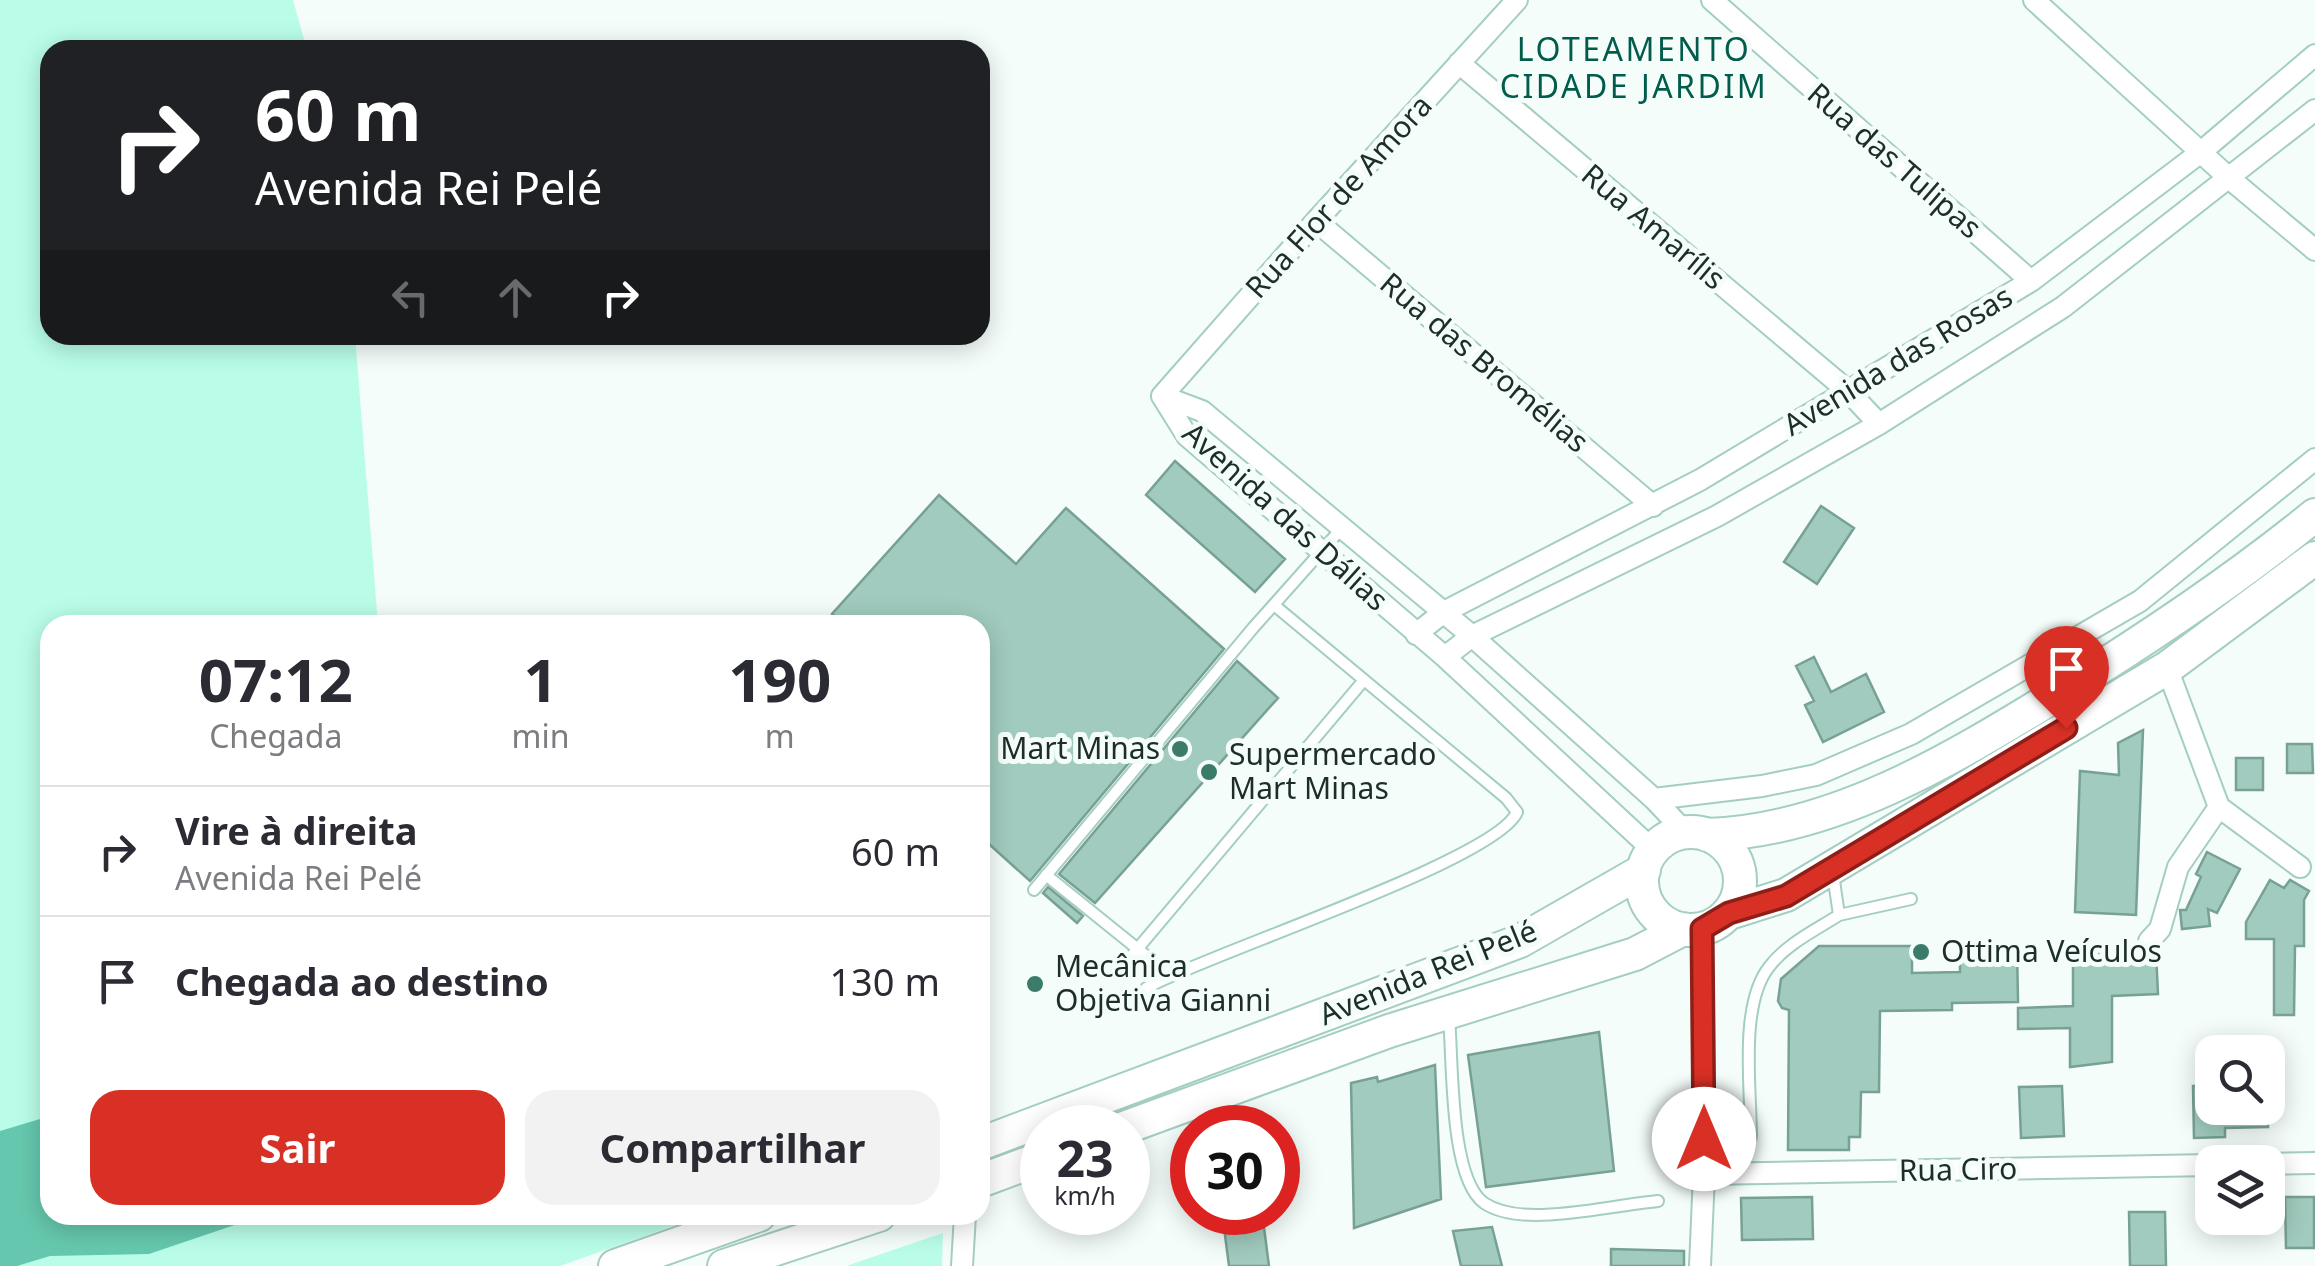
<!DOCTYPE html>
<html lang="pt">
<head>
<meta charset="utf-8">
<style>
  :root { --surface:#fff; --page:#f2f2f3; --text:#2b2b33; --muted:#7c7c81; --line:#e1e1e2; --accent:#d93025 }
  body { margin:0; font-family:"Noto Sans",sans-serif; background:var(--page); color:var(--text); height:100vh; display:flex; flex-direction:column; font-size:38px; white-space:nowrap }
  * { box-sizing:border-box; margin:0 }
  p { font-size:32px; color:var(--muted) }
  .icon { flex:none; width:55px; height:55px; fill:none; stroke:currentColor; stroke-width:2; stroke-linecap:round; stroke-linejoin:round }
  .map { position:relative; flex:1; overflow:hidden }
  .sheet { position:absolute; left:40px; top:615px; width:950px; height:610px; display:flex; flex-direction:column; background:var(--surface); border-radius:30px; box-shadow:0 5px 25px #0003 }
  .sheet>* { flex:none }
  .hud { position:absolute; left:40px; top:40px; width:950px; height:305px; border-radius:30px; box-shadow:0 5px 25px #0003; background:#202124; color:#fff; overflow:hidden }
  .controls { position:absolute; left:2195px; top:1035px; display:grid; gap:20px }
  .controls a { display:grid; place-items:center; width:90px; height:90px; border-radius:20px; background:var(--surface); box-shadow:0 5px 25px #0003; font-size:50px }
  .speed { position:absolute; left:1020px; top:1105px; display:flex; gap:20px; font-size:50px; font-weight:700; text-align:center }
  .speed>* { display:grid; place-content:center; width:130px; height:130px; border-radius:50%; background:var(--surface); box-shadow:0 5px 25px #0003; line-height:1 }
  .speed small { font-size:25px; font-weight:400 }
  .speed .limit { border:15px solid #d22; background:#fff; color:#111 }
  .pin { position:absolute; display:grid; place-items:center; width:85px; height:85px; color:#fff; margin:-102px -42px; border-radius:50% 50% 50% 0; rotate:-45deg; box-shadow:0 0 10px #0007 }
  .pin .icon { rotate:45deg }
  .me { position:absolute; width:110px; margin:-55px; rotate:0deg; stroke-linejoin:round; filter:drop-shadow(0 0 8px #0008) }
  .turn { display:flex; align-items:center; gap:35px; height:210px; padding:0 50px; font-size:45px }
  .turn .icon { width:130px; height:130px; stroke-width:2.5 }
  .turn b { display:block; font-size:70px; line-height:85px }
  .lanes { display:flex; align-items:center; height:95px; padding:0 50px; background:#0003; justify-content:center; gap:50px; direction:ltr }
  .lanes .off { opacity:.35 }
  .eta { display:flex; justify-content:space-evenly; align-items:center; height:170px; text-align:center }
  .eta b { font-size:60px; font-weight:700; line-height:70px }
  .primary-button { display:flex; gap:20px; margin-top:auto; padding:20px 50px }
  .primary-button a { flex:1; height:115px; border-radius:30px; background:var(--accent); color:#fff; font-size:40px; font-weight:700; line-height:115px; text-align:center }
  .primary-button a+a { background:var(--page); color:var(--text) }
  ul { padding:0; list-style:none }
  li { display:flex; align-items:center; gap:30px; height:130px; padding:0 50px; border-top:2px solid var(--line) }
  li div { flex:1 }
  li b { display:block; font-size:38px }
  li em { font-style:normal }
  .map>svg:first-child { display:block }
  .green { fill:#b9fde9 }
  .water { fill:#65c8ae }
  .building { fill:#a1cbbe; stroke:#78a195; stroke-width:2.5 }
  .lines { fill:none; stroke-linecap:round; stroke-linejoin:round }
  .lane-casing { stroke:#a4cec1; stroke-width:14 }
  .street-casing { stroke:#a4cec1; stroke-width:24 }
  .primary-casing { stroke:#a4cec1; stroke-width:36 }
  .lane { stroke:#fff; stroke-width:10 }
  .street { stroke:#fff; stroke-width:20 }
  .primary { stroke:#fff; stroke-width:32 }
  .route-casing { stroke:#8d1f18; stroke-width:25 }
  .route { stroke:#d93025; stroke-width:18 }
  .poi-dot { fill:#3a7b6a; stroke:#f4fdfa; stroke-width:4 }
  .labels { text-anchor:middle; stroke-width:10; stroke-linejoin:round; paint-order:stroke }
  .street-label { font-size:30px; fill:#1d2e29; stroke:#f4fdfa }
  .poi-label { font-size:30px; fill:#1d2e29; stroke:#f4fdfa; text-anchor:start }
  .neighbourhood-label { font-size:32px; letter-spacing:2.5px; fill:#015c4b; stroke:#f4fdfa }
</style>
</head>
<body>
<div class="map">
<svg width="2315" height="1266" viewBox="0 0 2315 1266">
  <rect width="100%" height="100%" fill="#f4fdfa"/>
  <path class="green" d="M0 0H293L307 50H50V335H355L378 625H50V1215H703L560 1266H0Z
    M943 1233 942 1266H846Z"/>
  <path class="water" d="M50 1116V1215H264L149 1254 50 1256 17 1266H0V1131Z"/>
  <path class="building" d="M1175 461 1285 559 1255 592 1146 495Z
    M939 495 1016 564 1066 508 1224 649 1030 881 980 836V625H844L832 614Z
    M1821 506 1854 528 1817 584 1784 562Z
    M1814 657 1831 692 1866 674 1884 712 1823 742 1805 705 1814 701 1796 666Z
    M1237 661 1278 698 1095 903 1059 874Z
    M2143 730 2136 915 2075 912 2080 771 2119 775 2118 743Z
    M2287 744H2312L2313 773H2287Z
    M2236 758H2263V790H2236Z
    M2207 852 2240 869 2217 913 2208 909 2210 926 2182 929 2180 910H2186L2201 877 2196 874Z
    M2270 880 2284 888 2290 880 2309 891 2304 900V946H2295L2294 1015H2274V939H2246V922Z
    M1048 887 1083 916 1077 923 1043 893Z
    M2017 945 2018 1002 1952 1003V1010L1880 1011 1879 1092H1861L1860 1137H1849V1150H1788L1789 1010 1782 1008 1778 1001 1781 979 1819 946H1912V973L1960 972V946Z
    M2073 948H2103V954L2156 952 2158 994 2112 996V1062L2070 1067V1028L2018 1029V1008L2073 1006Z
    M1599 1032 1614 1171 1486 1187 1468 1055Z
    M1435 1065 1441 1199 1354 1228 1351 1083 1377 1077 1378 1082Z
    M2062 1086 2064 1136 2021 1138 2019 1087Z
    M2193 1086H2212V1108H2268V1127L2225 1128V1137L2194 1138Z
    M1812 1197 1813 1239 1742 1240 1741 1198Z
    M2285 1197H2314V1248H2286Z
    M1222 1212H1262L1269 1266H1229Z
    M2129 1212H2165L2166 1266H2130Z
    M1492 1227 1502 1266H1461L1453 1231Z
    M1611 1249 1684 1251V1266H1611Z"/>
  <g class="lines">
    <defs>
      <path id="lane" d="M1833 874 1839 915 1911 899
        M1046 875 1170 975
        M1034 890 1253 628 1342 528
        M1123 966 1364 680
        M1146 988C1207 954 1497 860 1517 812L1506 798 1274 605
        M1449 1018C1453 1060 1449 1178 1484 1203 1499 1213 1519 1215 1536 1215 1576 1215 1618 1205 1658 1201
        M1751 1137C1751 1089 1739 1005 1769 967 1786 944 1816 930 1839 915"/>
      <path id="street" d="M1712 0 2031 281
        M2034 0 2229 178 2315 250
        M1459 63 1848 391 1879 424
        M1316 221 1653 506
        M1162 396 1202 411 1472 636 1654 799 1686 833
        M1162 396 1187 436 1445 657 1654 851
        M1162 396 1316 221 1517 0
        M1416 634 1444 612 1700 480 2031 281 2201 152 2315 55
        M1445 657 1472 636 1717 516 1879 424 2063 307 2315 110
        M1654 799 1762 786 1816 775 1911 734 2140 601 2315 459
        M2219 807 2300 867
        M2149 941 2160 929 2178 867 2219 807 2167 668
        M2268 1164 2315 1163
        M1704 1174 2212 1165
        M962 1266 965 1215
        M1700 1266 1704 1174 1702 929"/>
      <path id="primary" d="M1642 881a49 49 0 1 1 98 0a49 49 0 1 1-98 0Z
        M1707 835C1834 831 1952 759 2058 694 2147 639 2234 581 2315 515
        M1729 913 1786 895 2167 668 2315 558
        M1124 1128 1389 1031 1635 954 1683 929
        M980 1144 1520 941 1644 870
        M980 1181 1042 1158
        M615 1266 759 1215
        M724 1266 879 1215"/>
    </defs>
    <use href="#lane" class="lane-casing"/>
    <use href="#street" class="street-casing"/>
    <use href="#primary" class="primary-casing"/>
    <use href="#lane" class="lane"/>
    <use href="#street" class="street"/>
    <use href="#primary" class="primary"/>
  </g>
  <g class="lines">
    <defs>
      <path id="route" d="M1704 1139 1702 929 1729 913 1786 896 2066 728"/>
    </defs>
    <use href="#route" class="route-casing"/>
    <use href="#route" class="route"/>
  </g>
  <g class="poi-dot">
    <circle cx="1180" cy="749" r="10"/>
    <circle cx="1209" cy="772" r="10"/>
    <circle cx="1921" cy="952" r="10"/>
    <circle cx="1035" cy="984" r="10"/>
  </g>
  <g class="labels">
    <g class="street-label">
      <text transform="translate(1894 161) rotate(41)" y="10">Rua das Tulipas</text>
      <text transform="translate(1339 197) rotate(-48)" y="10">Rua Flor de Amora</text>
      <text transform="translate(1653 227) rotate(40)" y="10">Rua Amarílis</text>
      <text transform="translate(1898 361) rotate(-31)" y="10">Avenida das Rosas</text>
      <text transform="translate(1484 363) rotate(40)" y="10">Rua das Bromélias</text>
      <text transform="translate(1285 517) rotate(42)" y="10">Avenida das Dálias</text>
      <text transform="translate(1428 973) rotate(-22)" y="10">Avenida Rei Pelé</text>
      <text transform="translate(1958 1170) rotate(-1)" y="10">Rua Ciro</text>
    </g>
    <g class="poi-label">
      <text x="1160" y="759" text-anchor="end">Mart Minas</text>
      <text x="1229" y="765">Supermercado<tspan x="1229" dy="34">Mart Minas</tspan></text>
      <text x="1941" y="962">Ottima Veículos</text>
      <text x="1055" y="977">Mecânica<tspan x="1055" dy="34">Objetiva Gianni</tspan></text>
    </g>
    <g class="neighbourhood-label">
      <text x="1634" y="61">LOTEAMENTO<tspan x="1634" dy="37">CIDADE JARDIM</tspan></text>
    </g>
  </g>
</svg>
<div class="controls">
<a><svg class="icon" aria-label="search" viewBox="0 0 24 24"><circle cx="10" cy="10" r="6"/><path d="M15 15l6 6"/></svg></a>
<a><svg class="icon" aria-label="layers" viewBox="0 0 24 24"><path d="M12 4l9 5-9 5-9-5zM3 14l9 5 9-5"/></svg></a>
</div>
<div class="speed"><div>23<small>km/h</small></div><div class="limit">30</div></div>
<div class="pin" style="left:2066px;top:728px;background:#d93025"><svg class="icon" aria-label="arrive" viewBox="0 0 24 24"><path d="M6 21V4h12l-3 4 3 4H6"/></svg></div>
<svg class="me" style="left:1704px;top:1139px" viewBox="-20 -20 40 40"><circle r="19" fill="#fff"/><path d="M0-13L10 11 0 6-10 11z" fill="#d93025"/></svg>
<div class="hud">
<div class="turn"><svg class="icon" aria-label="right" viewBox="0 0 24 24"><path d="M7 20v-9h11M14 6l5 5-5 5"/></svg><div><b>60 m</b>Avenida Rei Pelé</div></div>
<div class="lanes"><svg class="icon off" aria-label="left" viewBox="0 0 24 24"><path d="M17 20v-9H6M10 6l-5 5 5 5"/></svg><svg class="icon off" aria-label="ahead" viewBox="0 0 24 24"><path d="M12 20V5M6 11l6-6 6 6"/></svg><svg class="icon" aria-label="right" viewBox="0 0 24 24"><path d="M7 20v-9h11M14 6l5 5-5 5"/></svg></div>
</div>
<section class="sheet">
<div class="eta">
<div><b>07:12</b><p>Chegada</p></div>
<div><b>1</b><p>min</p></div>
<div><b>190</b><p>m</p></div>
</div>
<ul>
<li><svg class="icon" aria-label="right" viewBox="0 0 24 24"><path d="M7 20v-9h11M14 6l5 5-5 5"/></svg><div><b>Vire à direita</b><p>Avenida Rei Pelé</p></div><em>60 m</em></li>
<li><svg class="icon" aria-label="arrive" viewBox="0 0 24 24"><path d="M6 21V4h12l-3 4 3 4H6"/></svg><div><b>Chegada ao destino</b></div><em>130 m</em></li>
</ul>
<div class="primary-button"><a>Sair</a><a>Compartilhar</a></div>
</section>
</div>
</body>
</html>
